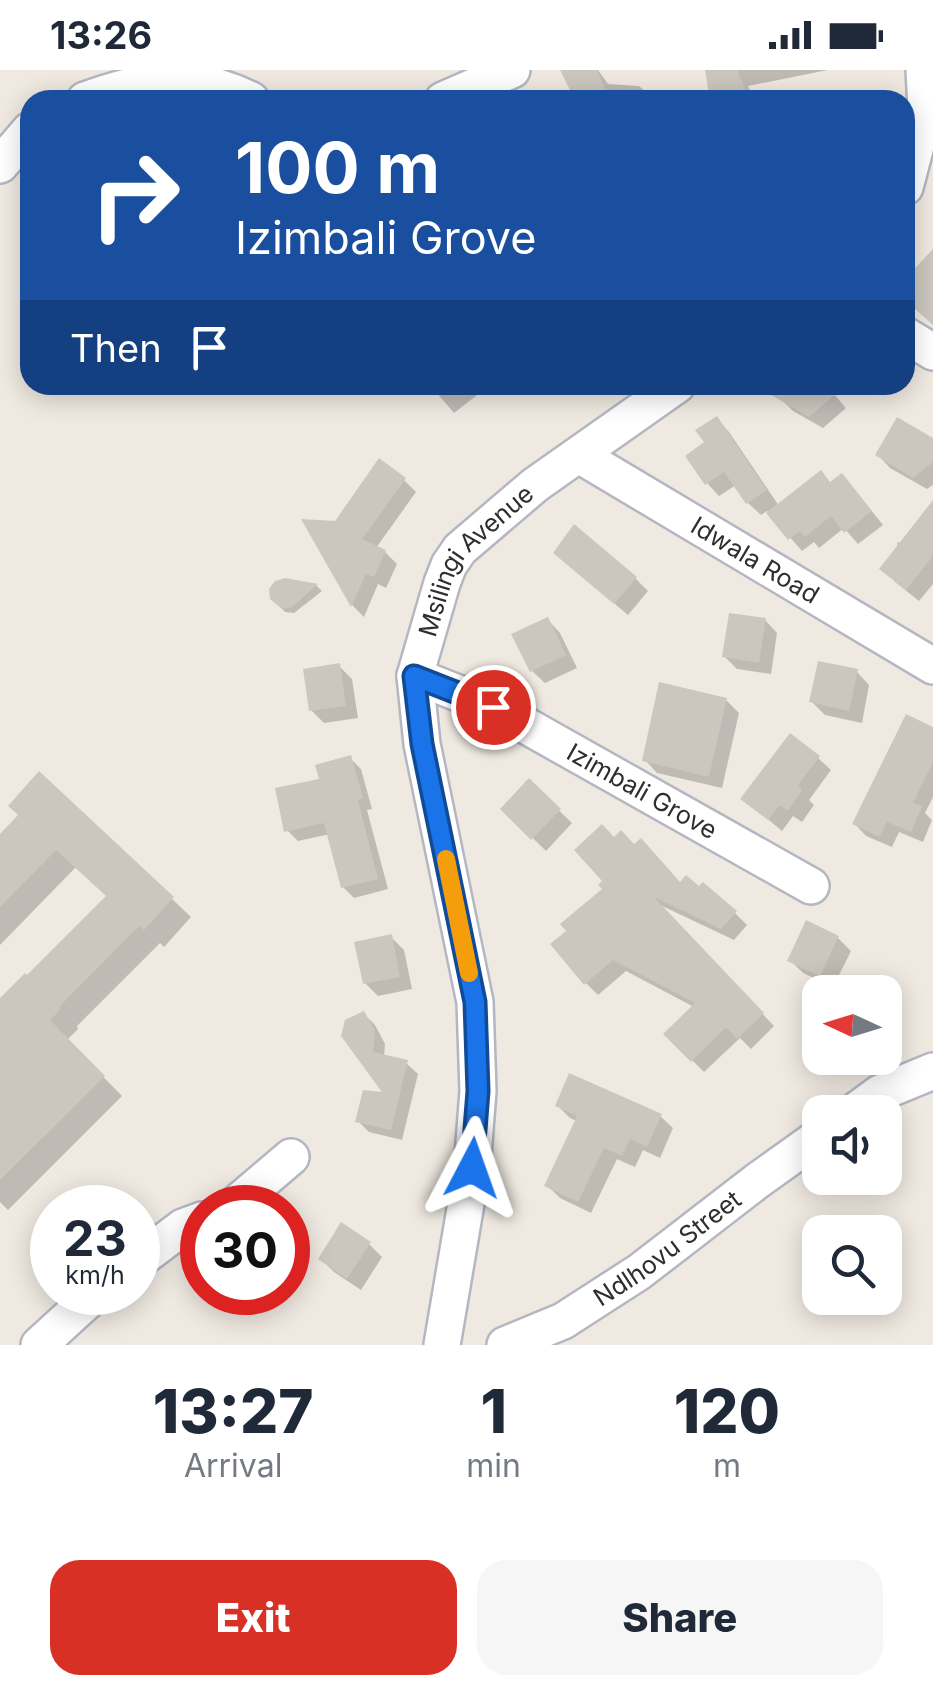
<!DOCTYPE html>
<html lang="en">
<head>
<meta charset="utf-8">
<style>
  :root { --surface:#fff; --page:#f6f6f7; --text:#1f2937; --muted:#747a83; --accent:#d93025 }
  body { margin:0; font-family:Inter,sans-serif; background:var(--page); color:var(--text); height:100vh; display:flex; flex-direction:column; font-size:38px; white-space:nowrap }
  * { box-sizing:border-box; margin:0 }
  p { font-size:32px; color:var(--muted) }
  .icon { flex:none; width:55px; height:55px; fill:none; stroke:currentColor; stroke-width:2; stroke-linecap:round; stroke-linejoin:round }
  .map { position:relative; height:1275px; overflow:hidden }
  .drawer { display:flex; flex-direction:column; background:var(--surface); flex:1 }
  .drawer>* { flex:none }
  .hud { position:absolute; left:20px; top:20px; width:895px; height:305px; border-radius:30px; box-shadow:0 5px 25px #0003; background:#1a4fa0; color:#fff; overflow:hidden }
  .needle { width:65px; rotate:274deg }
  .controls { position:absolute; left:802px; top:905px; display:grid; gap:20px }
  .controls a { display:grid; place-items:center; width:100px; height:100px; border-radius:20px; background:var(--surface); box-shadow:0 5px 25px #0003; font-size:50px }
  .speed { position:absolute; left:30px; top:1115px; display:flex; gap:20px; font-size:50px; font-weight:700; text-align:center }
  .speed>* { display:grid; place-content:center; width:130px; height:130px; border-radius:50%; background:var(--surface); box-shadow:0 5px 25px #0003; line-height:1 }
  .speed small { font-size:25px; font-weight:400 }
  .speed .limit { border:15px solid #d22; background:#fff; color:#111 }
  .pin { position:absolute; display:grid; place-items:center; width:85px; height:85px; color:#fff; margin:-42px; border:5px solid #fff; border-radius:50%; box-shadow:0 2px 10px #0007 }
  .me { position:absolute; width:110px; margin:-55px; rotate:4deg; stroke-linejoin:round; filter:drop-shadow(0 0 8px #0008) }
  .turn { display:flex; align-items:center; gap:35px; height:210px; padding:0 50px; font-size:45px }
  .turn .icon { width:130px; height:130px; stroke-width:2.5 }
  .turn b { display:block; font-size:70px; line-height:85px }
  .then { display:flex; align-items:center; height:95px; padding:0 50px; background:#0003; gap:20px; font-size:38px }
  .eta { display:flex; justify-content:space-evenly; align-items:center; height:170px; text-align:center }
  .eta b { font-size:60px; font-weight:800; line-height:70px }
  .action { display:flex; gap:20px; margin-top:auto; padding:20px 50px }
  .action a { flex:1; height:115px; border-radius:30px; background:var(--accent); color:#fff; font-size:40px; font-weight:800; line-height:115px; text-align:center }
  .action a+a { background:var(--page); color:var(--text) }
  .status { display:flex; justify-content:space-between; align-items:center; height:70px; padding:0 50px; background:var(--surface); direction:ltr }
  .status svg { height:28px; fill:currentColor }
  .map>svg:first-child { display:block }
  .shadow { fill:#0003 }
  .building { fill:#cbc7bf }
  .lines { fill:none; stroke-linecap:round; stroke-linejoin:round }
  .minor-casing { stroke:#b4b7c1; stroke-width:40 }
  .minor { stroke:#fff; stroke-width:35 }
  .route-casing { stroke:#114b97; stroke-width:25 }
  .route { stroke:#1a73e8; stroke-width:18 }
  .slow { stroke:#f59e0b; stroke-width:18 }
  .labels { text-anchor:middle; stroke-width:9; stroke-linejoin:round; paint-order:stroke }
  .street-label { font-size:25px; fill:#2e2e2e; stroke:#fff }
</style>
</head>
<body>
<div class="status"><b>13:26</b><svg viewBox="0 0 49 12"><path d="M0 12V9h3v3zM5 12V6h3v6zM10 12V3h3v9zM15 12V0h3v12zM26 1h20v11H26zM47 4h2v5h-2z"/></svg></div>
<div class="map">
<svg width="933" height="1275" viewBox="0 0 933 1275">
  <rect width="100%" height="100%" fill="#efe9e1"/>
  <path class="shadow" d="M580 0H598L608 14 639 16 655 30H577Z
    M708 0H828L748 16 754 30H720Z
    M430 315H490L454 343Z
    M522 315H548L531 324Z
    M796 315H826L846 338 823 358 793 341 781 329Z
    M717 349 729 362 779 436 832 414 854 419 883 455 858 474 844 458 819 478 814 472 802 481 767 441 761 445 748 433 736 415 719 426 707 413V373Z
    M933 371V415L927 419 890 398 878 385Z
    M404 410 416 422 376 478 385 482 397 494 386 518 378 514 364 547 353 536 306 452 336 454Z
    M933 434V514L919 531 894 511 899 477 897 474 898 472 902 474Z
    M569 495 635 508 648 521 628 545Z
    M280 511 317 516 322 521 294 543 285 542 272 528Z
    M548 550 560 563 577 598 545 613 532 601Z
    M765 550 777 563 771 604 737 599 724 586Z
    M339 596 352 609 358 648 324 653 311 640Z
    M857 602 869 615 862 653 825 645 812 632Z
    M726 630 739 643 722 718 657 703 645 690Z
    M933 660V727L925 743 932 750 923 772 899 762 892 777 866 766 855 754Z
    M350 688 361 699 372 739 367 740 388 819 354 828 343 817 330 764 298 771 287 760 322 711Z
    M818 688 831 700 809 730 814 735 802 752 793 746 782 761 744 729Z
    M529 712 572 753 546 781 503 739Z
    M21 746 172 829 191 847 164 877 160 873 77 956 78 959 67 970 122 1026 8 1140 0 1132V931L27 909 109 827 76 797 0 875V768Z
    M614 770 681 815 735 843 747 855 734 870 658 834 774 956 751 979 740 968 704 1002 666 964 694 937 626 901 598 925 586 913Z
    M391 867 404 880 412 919 378 926 365 913Z
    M838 868 851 881 833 917 803 903 790 890Z
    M364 944 375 955 385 974 384 987 406 993 418 1004 402 1070 369 1062 358 1051 387 1024 345 970Z
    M558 1036 660 1046 673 1058 660 1088 643 1080 635 1097 617 1089 591 1143 560 1128 547 1115 577 1051 570 1048Z
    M369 1174 382 1187 361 1220 334 1202 321 1189Z"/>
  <path class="building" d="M560 0H597L610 30H570V20Z
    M705 0H737L750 30H710Z
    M933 179V255L905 230V209Z
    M754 315H846L809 347Z
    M717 346 767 420 746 434 724 402 705 415 685 386 704 372 695 360Z
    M897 347 933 368V392L913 408 875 385Z
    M379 388 406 408 362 469 386 480 374 507 366 504 351 537 301 449 335 451Z
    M821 400 830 412 842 403 872 441 844 463 831 446 805 467 800 461 788 470 766 443Z
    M933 430V486L906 520 879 499Z
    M574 454 637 507 614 534 553 483Z
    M285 508 318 514 292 537 282 539 270 529 269 519 275 511Z
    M729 543 766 548 759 593 722 587Z
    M548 547 566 585 530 602 511 564Z
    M818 591 858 599 849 641 809 632Z
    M340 593 346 636 309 641 303 599Z
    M659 612 727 628 709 707 642 691Z
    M906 644 933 657V692L913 733 922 736 911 762 887 752 880 767 852 754Z
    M790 663 820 686 798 715 802 720 788 741 780 735 768 750 740 729Z
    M351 685 363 728 358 730 378 809 341 818 324 753 284 762 275 718 319 709 315 695Z
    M39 701 174 827 144 860 139 856 59 937 61 939 50 950 105 1006 0 1110V928L25 903 27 905 106 826 56 780 0 837V764L18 745 8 736Z
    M529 708 561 739 531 770 500 739Z
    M602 754 614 767 621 760 634 774 641 768 680 812 686 805 699 816 703 812 737 841 721 859 654 827 764 943 737 969 726 957 691 992 663 964 695 933 613 890 584 915 550 874 566 861 560 854 602 819 598 815 602 811 574 780Z
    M806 850 839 866 820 906 787 891Z
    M392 864 400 907 363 914 354 872Z
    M364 941 375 961 373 982 408 990 391 1060 355 1052 363 1020 382 1022 341 966 345 950Z
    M569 1003 662 1044 647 1077 630 1069 622 1086 604 1078 578 1132 544 1116 577 1046 555 1036Z
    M341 1152 371 1172 347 1209 318 1189Z"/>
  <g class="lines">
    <defs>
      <g id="minor">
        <path d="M85 30C146 8 190 0 251 30"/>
        <path d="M443 30 512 0"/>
        <path d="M0 95 30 60"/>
        <path d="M905 117 926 38 924 0"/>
        <path d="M905 265 933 282"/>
        <path id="s1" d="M579 385 933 596"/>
        <path id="s2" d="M415 606 493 637 811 816"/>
        <path d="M854 1042 880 1023 933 1001"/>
        <path d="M231 1138 291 1087"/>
        <path d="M138 1191 183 1157 202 1150"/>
        <path d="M39 1275 97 1222"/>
        <path id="s3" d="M442 1275 472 1098 478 1021 475 932 422 674 415 606 442 513 449 495 460 479 535 415 677 315"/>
        <path id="s4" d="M505 1275 563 1251 639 1202 757 1111 820 1066"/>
      </g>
    </defs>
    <use href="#minor" class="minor-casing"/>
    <use href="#minor" class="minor"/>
  </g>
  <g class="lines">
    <defs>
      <path id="route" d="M472 1098 478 1021 475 932 422 674 414 606 493 637"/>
    </defs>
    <use href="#route" class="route-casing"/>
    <use href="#route" class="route"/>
    <path class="slow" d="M446 789 469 903"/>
  </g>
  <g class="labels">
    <g class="street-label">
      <text dy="9" stroke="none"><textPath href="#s1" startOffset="205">Idwala Road</textPath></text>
      <text dy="9" stroke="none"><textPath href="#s3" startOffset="812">Msilingi Avenue</textPath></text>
      <text dy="9" stroke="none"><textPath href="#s2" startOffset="255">Izimbali Grove</textPath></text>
      <text dy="9" stroke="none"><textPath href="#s4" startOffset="190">Ndlhovu Street</textPath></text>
    </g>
  </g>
</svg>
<div class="controls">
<a><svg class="needle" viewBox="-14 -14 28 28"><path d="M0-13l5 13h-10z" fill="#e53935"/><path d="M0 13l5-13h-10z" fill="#747a83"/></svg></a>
<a><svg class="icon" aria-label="sound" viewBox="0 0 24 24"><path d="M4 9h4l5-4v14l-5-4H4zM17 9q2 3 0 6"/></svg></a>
<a><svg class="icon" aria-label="search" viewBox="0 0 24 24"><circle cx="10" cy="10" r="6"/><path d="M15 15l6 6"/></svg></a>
</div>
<div class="speed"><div>23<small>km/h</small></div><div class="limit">30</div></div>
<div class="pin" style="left:493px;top:637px;background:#d93025"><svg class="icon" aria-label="arrive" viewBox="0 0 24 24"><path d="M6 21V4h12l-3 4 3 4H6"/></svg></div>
<svg class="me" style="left:472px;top:1098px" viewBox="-20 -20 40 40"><path d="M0-17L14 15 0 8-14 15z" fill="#1a73e8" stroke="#fff" stroke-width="4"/></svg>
<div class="hud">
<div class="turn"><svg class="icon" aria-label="right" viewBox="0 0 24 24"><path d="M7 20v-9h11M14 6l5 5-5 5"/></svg><div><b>100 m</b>Izimbali Grove</div></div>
<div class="then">Then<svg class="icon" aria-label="arrive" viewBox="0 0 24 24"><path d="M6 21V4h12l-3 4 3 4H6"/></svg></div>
</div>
</div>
<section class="drawer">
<div class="eta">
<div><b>13:27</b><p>Arrival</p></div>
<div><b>1</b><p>min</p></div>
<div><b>120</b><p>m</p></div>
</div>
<div class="action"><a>Exit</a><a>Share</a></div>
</section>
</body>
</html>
